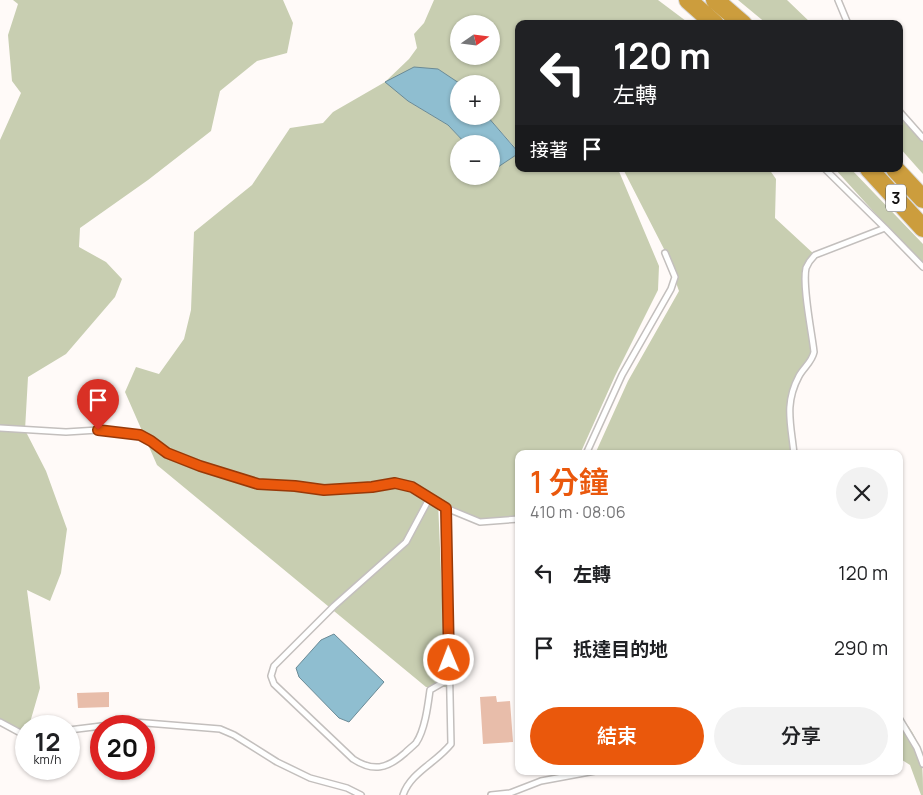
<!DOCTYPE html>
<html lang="zh-TW">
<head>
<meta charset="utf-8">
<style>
  :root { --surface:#fff; --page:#f2f2f2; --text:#202124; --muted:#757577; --accent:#ea580c }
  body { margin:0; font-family:Manrope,"Noto Sans TC",sans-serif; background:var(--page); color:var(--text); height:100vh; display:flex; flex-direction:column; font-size:19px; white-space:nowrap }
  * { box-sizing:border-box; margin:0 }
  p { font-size:16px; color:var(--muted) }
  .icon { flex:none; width:28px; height:28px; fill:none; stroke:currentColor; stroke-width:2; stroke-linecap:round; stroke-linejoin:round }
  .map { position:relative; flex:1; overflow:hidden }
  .panel { position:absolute; left:515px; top:450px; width:388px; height:325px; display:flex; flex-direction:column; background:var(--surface); border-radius:10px; box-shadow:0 1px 4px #0004 }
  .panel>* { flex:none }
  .hud { position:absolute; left:515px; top:20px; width:388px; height:152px; border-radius:10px; box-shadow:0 1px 4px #0004; background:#202124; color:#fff; overflow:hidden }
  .needle { width:32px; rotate:76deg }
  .tools { position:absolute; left:450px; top:15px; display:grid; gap:10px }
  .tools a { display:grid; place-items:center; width:50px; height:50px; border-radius:50%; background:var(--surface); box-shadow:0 1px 4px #0004; font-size:25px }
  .speed { position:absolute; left:15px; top:715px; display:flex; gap:10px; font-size:25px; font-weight:700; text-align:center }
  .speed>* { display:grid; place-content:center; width:65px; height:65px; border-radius:50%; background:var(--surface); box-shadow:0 1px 4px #0004; line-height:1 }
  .speed small { font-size:12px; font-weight:400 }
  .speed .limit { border:8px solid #d22; background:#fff; color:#111 }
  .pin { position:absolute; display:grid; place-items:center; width:42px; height:42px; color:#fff; margin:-51px -21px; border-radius:50% 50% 50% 0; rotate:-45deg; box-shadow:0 0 5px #0007 }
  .pin .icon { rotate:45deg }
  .me { position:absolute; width:55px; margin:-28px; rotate:359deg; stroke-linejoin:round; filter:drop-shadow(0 0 4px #0008) }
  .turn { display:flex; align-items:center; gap:18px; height:105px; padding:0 15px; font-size:22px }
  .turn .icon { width:65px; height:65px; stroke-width:2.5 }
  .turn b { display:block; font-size:35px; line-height:42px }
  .then { display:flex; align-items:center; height:48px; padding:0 15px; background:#0003; gap:10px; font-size:19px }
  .round { display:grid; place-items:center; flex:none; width:52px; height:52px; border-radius:26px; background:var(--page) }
  .summary { display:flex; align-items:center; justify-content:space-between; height:85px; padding:0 15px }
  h1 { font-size:30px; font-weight:600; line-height:38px; color:var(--accent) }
  .primary-button { display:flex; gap:10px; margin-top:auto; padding:10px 15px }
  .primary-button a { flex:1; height:58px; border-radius:30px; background:var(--accent); color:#fff; font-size:20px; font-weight:600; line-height:58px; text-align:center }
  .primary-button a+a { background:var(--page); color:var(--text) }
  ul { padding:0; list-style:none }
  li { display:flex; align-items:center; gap:15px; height:75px; padding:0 15px }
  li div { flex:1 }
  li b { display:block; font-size:19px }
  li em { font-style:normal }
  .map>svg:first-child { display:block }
  .green { fill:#c8ceb1; fill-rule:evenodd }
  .water { fill:#8fbed0; stroke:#6a8a96 }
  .building { fill:#e8bdaa }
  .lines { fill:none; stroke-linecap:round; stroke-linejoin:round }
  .service-casing { stroke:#c3bfbd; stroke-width:8 }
  .motorway-casing { stroke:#d9d9d9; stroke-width:20 }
  .service { stroke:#fff; stroke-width:5 }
  .motorway { stroke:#cc9d3d; stroke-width:18 }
  .route-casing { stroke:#983908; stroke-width:12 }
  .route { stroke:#ea580c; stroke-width:9 }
  .labels { text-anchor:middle; stroke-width:4; stroke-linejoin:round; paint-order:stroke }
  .shield { fill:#fff; stroke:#595858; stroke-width:1 }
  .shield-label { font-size:16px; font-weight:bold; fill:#121010 }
</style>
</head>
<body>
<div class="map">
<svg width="923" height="795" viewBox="0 0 923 795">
  <rect width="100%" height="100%" fill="#fffaf8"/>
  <path class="green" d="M13 0H283L293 23 287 53 257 61 220 91 211 131 148 180 80 228 79 247 106 262 122 279 115 297 66 354 28 377 25 430 46 471 67 529 61 573 50 601 27 590 40 688 29 726H26V734L0 722V140L21 93 12 81 8 35 18 4Z
    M434 0H658L690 24H519V152L487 116H491V84H459L438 69 408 101 448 125 466 144H459V176H491V170L519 153V169H618L659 266 658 290 615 376 580 454H519V518L486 521 438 502 446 687H426L157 465 125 392 136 367 159 374 184 339 191 310 194 232 252 185 290 128 323 123 333 112 385 82 409 59 417 48 414 34 424 23ZM459 24H491V56H459Z
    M738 0H787L812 24H767Z
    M899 109 923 134V174L899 147Z
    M623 169H769L776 179 775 218 815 255 808 263 805 276 815 352 797 384 791 410 796 454H595L628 381 679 291 664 249Z
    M835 169H851L923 244V266Z
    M899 716C923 737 923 765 923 795H921L910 765 899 758Z"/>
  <path class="water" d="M414 67 438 69 459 83V116H487L519 153 492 171 491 144H466L448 125 408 101 385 82Z
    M334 634 384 682 349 722 339 718 299 677 296 668 321 640Z"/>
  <path class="building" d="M109 692V707L78 708 77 693Z
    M496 696 497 702 510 701 513 742 483 744 480 697Z"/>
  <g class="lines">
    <defs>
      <path id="service" d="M838 0 848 24
        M899 111 923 138
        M825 169 885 228
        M0 428 66 432 98 430 140 435 167 453 200 466 258 484 295 486 324 490 372 487 395 483 412 487 446 508 480 522 519 519
        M586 454 622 375 671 289 675 277 665 253
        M794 454C791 424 784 404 799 376 804 367 812 362 814 352 812 333 802 286 806 268 808 263 811 259 815 255L885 228 923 267
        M429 499 406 542 334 606 274 666 271 676 274 684 353 759C373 772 387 769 405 753 408 750 413 746 416 743 425 730 428 705 430 690L449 679
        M899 718 917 748 923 764
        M0 722 26 736
        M69 730 134 722 220 729 234 735 277 762 310 778 347 788 361 795
        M403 795C411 772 436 763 451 744L446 508
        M491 795 510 793 541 781 595 771"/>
      <path id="motorway" d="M688 0 715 24
        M715 0 743 24
        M869 169 923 228
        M895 169 923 199"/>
    </defs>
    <use href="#service" class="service-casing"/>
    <use href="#motorway" class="motorway-casing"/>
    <use href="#service" class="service"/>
    <use href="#motorway" class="motorway"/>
  </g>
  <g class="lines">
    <defs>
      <path id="route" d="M98 430 140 435 151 441 167 453 200 466 258 484 295 486 324 490 372 487 395 483 412 487 446 508 449 660"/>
    </defs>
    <use href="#route" class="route-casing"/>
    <use href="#route" class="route"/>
  </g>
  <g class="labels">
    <rect class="shield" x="886" y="184.5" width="20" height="27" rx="4"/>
    <g class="shield-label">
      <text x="896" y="204">3</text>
    </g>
  </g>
</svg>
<div class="tools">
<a><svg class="needle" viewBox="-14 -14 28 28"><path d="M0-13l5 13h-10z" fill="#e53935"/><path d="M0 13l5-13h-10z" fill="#757577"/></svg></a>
<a>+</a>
<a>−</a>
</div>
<div class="speed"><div>12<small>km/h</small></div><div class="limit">20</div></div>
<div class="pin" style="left:98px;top:430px;background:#d93025"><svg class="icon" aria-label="arrive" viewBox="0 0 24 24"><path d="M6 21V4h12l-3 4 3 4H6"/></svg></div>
<svg class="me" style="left:449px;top:660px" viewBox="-20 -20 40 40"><circle r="17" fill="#ea580c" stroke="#fff" stroke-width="3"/><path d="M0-11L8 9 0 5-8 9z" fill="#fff"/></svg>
<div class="hud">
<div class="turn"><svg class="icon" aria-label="left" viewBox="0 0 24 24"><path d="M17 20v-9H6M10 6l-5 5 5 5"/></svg><div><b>120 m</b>左轉</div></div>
<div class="then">接著<svg class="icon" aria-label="arrive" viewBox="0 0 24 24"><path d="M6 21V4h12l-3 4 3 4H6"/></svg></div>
</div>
<section class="panel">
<div class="summary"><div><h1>1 分鐘</h1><p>410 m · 08:06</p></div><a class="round"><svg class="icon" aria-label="close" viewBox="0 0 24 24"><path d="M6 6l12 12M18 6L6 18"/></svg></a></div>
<ul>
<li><svg class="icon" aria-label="left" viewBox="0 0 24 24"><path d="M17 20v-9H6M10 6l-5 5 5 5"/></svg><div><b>左轉</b></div><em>120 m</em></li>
<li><svg class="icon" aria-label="arrive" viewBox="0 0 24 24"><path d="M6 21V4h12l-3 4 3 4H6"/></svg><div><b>抵達目的地</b></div><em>290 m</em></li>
</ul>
<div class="primary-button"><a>結束</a><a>分享</a></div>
</section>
</div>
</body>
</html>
